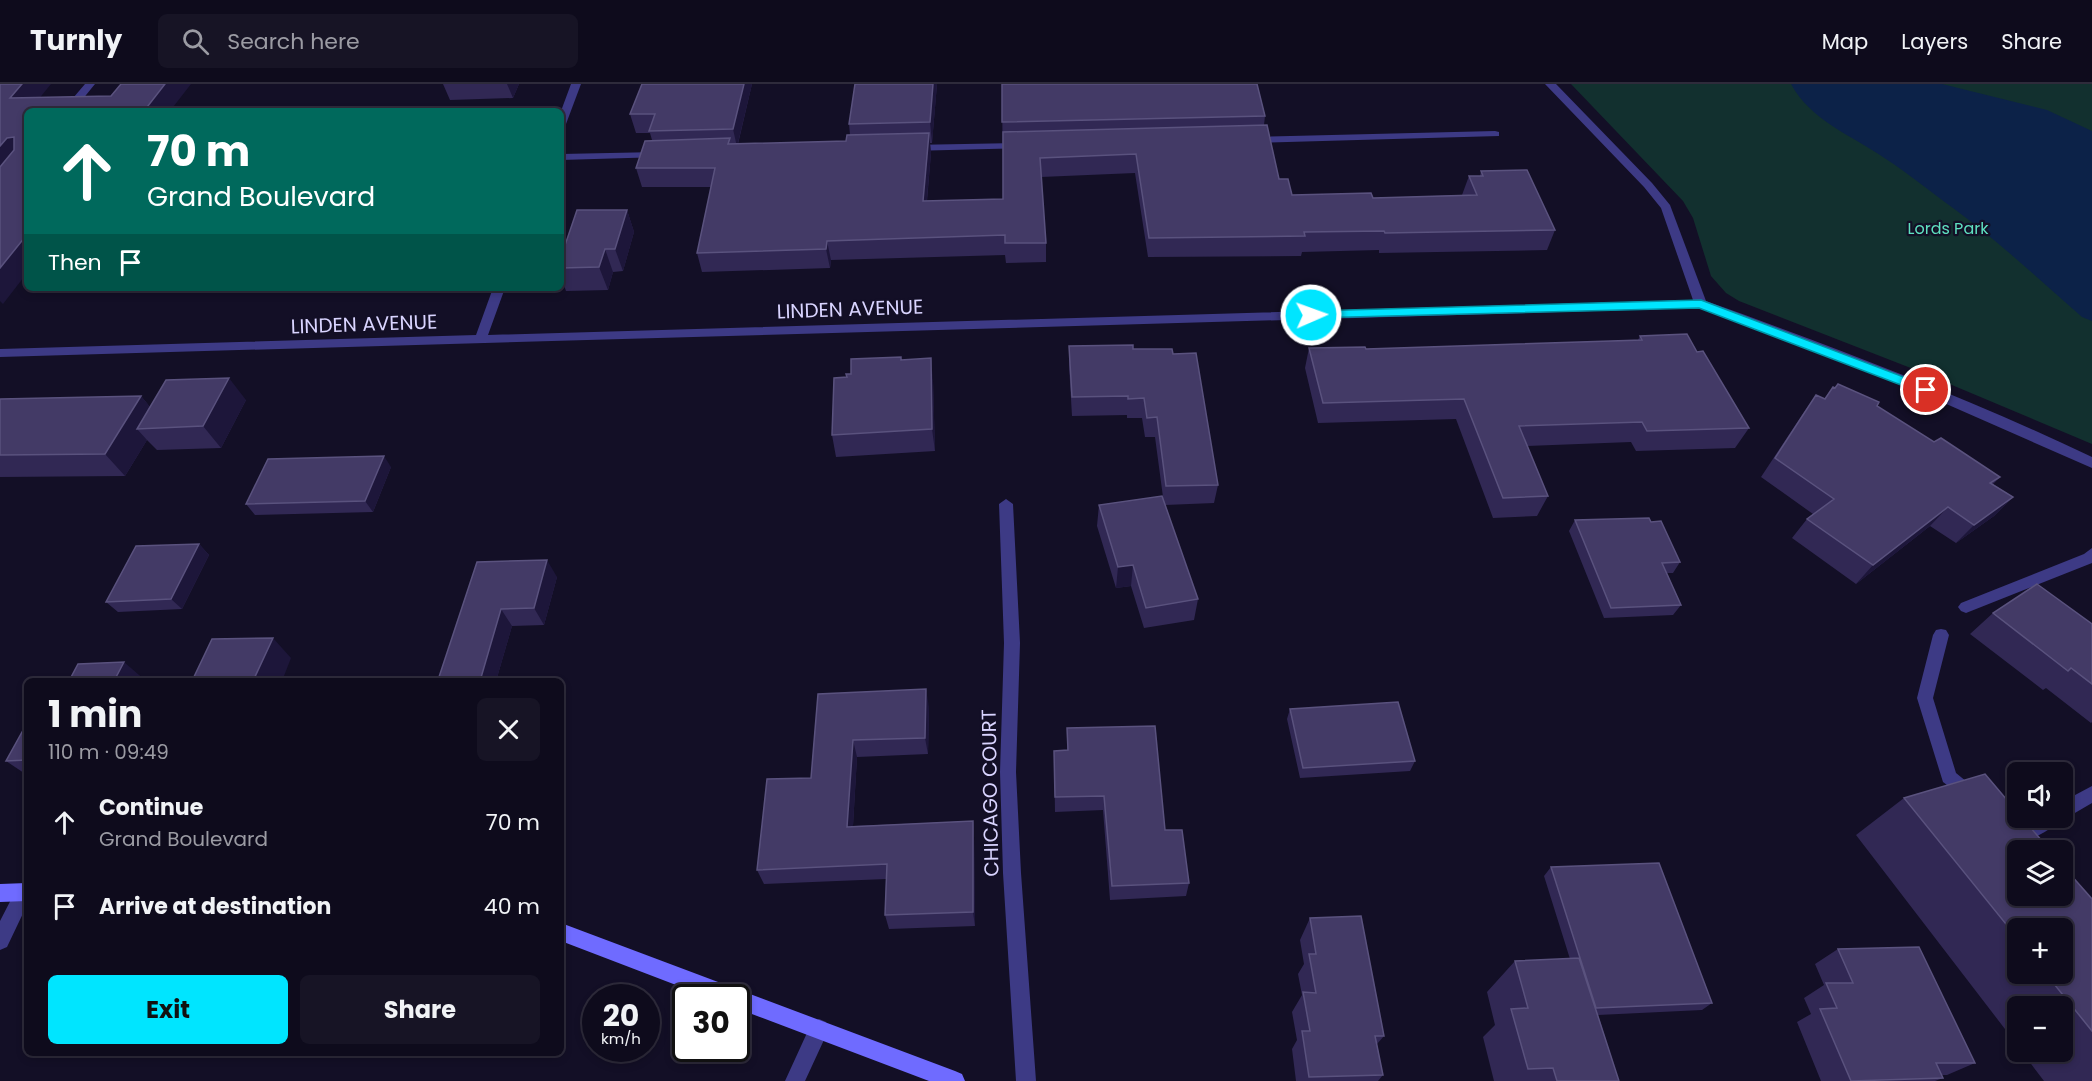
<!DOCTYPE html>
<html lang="en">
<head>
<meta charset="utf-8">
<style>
  :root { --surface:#0e0b1c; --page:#171425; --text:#f1f3f6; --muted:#9b9ba3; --line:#2e2b3b; --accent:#00e5ff }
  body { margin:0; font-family:Poppins,sans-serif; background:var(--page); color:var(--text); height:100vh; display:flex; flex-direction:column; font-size:22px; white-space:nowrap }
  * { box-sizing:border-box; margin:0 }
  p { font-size:20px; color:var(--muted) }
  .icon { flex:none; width:33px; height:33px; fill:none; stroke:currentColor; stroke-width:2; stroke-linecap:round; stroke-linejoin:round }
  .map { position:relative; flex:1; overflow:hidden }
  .details { position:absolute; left:24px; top:594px; width:540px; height:378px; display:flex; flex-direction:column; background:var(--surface); border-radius:9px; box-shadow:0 3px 9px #0003,0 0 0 2px var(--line) }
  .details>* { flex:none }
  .hud { position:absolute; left:24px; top:24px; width:540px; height:183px; border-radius:9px; box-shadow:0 3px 9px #0003,0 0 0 2px var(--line); background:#00695c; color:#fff; overflow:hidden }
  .fabs { position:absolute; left:2007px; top:678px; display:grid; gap:12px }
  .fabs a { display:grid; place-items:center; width:66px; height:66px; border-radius:9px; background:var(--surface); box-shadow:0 3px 9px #0003,0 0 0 2px var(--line); font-size:30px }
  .speed { position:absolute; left:582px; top:900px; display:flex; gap:12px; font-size:30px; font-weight:700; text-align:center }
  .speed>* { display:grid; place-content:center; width:78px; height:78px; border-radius:50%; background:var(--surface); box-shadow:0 3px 9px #0003,0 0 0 2px var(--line); line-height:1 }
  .speed small { font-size:15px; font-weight:400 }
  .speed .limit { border:3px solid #111; border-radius:9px; background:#fff; color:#111 }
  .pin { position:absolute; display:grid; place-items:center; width:51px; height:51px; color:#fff; margin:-26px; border:3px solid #fff; border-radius:50%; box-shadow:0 2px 6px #0007 }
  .me { position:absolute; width:66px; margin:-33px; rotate:88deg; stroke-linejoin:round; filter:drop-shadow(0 0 4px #0008) }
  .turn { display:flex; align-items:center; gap:21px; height:126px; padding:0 24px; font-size:27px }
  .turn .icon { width:78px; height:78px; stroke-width:2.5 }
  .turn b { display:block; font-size:42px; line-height:51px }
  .then { display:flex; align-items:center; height:57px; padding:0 24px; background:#0003; gap:12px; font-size:22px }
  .round { display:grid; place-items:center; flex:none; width:63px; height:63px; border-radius:9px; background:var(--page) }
  .overview { display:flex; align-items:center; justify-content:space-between; height:102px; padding:0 24px }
  h1 { font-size:36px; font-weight:700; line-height:45px }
  .button { display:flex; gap:12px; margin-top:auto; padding:12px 24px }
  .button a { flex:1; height:69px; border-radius:9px; background:var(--accent); color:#111; font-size:24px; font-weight:700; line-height:69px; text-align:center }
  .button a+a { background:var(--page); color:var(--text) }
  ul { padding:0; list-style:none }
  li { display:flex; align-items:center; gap:18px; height:84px; padding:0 24px }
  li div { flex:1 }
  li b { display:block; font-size:22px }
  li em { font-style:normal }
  header { display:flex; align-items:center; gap:36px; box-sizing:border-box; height:84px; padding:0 30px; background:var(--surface); border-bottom:2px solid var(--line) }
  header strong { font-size:28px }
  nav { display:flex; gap:33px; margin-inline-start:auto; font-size:21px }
  .search { width:420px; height:54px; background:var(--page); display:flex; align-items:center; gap:15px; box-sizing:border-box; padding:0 21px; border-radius:9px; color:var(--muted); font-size:22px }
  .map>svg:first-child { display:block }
  .green { fill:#12302f }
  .water { fill:#0c2248 }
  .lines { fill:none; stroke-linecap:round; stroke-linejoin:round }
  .lane { fill:#3d3a85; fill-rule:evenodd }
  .street { fill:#3d3a85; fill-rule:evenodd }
  .secondary { fill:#6f6bff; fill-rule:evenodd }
  .wall { fill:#312854; fill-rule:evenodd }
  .shaded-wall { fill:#1d163a }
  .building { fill:#433a66; stroke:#5a527e; stroke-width:1.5 }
  .route { fill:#00e5ff; stroke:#0095a6; stroke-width:1.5 }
  .labels { text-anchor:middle; stroke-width:4.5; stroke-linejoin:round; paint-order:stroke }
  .far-park-label { font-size:16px; fill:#5fe0c0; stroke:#130f26 }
  .street-label { font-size:20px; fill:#d9d4ff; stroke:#130f26 }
</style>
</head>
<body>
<header>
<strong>Turnly</strong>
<div class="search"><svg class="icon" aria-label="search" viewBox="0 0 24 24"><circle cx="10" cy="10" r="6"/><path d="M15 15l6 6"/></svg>Search here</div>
<nav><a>Map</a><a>Layers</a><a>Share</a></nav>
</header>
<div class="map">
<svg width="2092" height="997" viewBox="0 0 2092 997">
  <rect width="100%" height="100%" fill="#130f26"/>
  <path class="green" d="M1571 0H2092V360L1921 288 1739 217 1726 209 1711 192 1693 134 1683 117Z"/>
  <path class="water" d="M1791 0H1942L2047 26 2092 47V237L2082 233C2040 196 1998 157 1953 124 1931 108 1909 90 1886 75 1853 52 1811 37 1791 0Z"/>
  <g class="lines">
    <path class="lane" d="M85 0H95L73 27H62Z
      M1495 47 1499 48V52L1252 59 1247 56 1252 53Z
      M1021 59 1026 62 1025 64 910 67 905 64 910 61Z
      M658 68 663 71 662 73 561 76V70Z
      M2092 464V479L1966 529 1961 527 1958 523 1961 519 2084 470Z
      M1941 545 1946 546 1949 551 1933 614 1956 689 1978 707 1981 712 1978 717 1972 720 1943 698 1917 614 1933 551 1936 546Z
      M2092 702V719L2068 733 2060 734C2054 746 2031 755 2019 760L2013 758 2007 749 2010 743 2020 742 2036 734H2062V718Z
      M819 935 826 938 829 945 805 997H785L812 938Z"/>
    <path class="street" d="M571 0H581L566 40 561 43V27Z
      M1545 0H1556L1652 99 1670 121 1706 217C1837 264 1966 313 2092 373V384L1894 297 1700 224 0 273V265L476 251 493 204H505L488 251 1693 216 1661 124 1644 103Z
      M1006 415 1013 420 1020 559 1016 688 1021 789 1036 997H1016L1003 789 1000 688 1004 559 999 420Z
      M24 799 27 801V821L7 863 0 866V837L18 802Z"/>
    <path class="secondary" d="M27 799V817L0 818V800Z
      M561 839 955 987 962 990 965 997H929L736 924V914H710L561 857Z"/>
  </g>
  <path class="wall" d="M443 0H519L513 14 450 16Z
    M642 0H752L738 60 846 57 850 51 849 40 855 0H937L932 59H930L931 69 927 117 1003 115 1002 0 1265 32 1264 41 1279 95 1292 111 1373 114 1462 111 1469 92H1480L1481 87 1555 146 1547 166 1379 169V166L1302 168 1301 172 1148 173 1135 89 1041 93 1046 159V178L1006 179 1005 171 831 176 830 184 702 188 697 169 711 103H642L636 84 652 56 650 49H636L630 30Z
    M627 126 634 148 623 187 613 188 608 206 566 207 561 193V173Z
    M1640 252 1697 268 1749 344 1735 364 1636 367 1631 358 1527 362 1548 412 1537 432 1493 434 1456 335 1318 339 1305 284 1309 264 1366 265 1638 256Z
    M1069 262 1133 265 1173 270 1218 401 1214 419 1165 421 1198 515 1194 536 1144 544 1131 502 1116 504 1097 442 1099 421 1163 413 1155 353H1145L1142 334H1127V331L1072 332 1069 281Z
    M901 276 933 297 935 367 836 373 832 351 847 293 851 290Z
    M1833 303 1877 322 1934 358 2000 393 1993 400 2013 413 1994 432 1956 459 1930 442 1856 500 1792 454 1807 435 1813 430 1761 393 1802 331 1816 311 1824 315Z
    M141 312 150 323 246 316 221 364 157 366 147 356 125 392 0 393V315Z
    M391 383 373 428 255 431 246 420Z
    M1575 436 1651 438 1680 478 1673 489H1667L1681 521 1673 531 1604 534 1569 447Z
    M199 460 209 471 182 525 118 528 106 518Z
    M477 478 557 493 544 541 512 542 496 597H416L438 596Z
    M1993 529 2092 540V638L2091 639 2046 604 2043 606 1970 550Z
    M818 610 929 623 928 670 857 673 853 742 973 737 974 753 975 842 889 845 885 831 886 795 764 800 757 786 811 694Z
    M1290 625 1415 677 1410 687 1300 694 1287 635Z
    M27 639V691L6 677Z
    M1067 644 1165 746 1189 799 1186 812 1110 816 1103 726 1055 728 1054 667 1067 666Z
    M1904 714 2092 815V997H2044L2022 968H2062V922H2018V962L1856 751ZM2018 844 2062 890H2018Z
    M1551 783 1712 919 1702 926 1598 931 1619 997H1494L1483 953 1495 941 1487 908 1515 877 1570 875 1544 792Z
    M1310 834 1384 952 1377 960 1383 991 1378 997H1296L1292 965 1297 956 1292 928 1302 911 1298 890 1304 880 1300 856Z
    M1838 865 1975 979 1947 991H1942L1943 994 1935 997H1821L1797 938 1811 930 1804 914 1824 901 1815 880Z"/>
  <path class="shaded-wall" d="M22 0H51L29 27 10 14Z
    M165 0H191L170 27H144Z
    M507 0H519L513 14Z
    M744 0H752L737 63 733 45Z
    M933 0H937L932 59 930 38Z
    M929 49 931 69 925 136 923 117Z
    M14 53 27 69 0 98V62L7 54Z
    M627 126 634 148 623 187 615 165Z
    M25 153 27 156V189L3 220 0 217V184Z
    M827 157 831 176 830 184 826 165Z
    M605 165 613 188 608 206 599 183Z
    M931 274 933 297 935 367 932 345Z
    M229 294 246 316 221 364 203 342Z
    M141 312 160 335 137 345 147 356 125 392 105 370Z
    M384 372 391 383 373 428 365 417Z
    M2013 413 1994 432 1956 459 1974 441Z
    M1948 423 1930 442 1856 500 1873 481Z
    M199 460 209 471 182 525 171 515Z
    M547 476 557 493 544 541 534 524Z
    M1133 481 1131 502 1116 504 1118 483Z
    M501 525 512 542 496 597H480Z
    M273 554 291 574 282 597H253Z
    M124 578 146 597H114Z
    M926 605 929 623 928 670 925 654Z
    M853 656 857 673 852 758 847 743Z
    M973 737 974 753 975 842 973 828Z"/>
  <path class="building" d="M0 0H22L10 14 111 12 121 0H165L144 27H27V153H25L0 184V83L14 66V53L7 54 0 62Z
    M642 0H744L733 45 649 47 655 30H630Z
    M855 0H933L930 38 849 40Z
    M1002 0H1257L1265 32 1002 38Z
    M447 26V27H409Z
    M1267 41 1279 95H1288L1292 111 1371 109 1373 114 1477 111 1469 92H1483L1481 87 1527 86 1555 146 1385 149 1384 147 1304 148 1305 152 1149 154 1136 70 1040 74 1046 159H1005V151L827 157 826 165 697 169 715 84H636L645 57 730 54 728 60 846 57 847 51 929 49 923 117 1003 115V48Z
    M577 126H627L615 165H605L599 183 561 184V173Z
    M1687 250 1697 268 1703 267 1749 344 1647 347 1642 338 1519 342 1548 412 1503 414 1464 315 1323 319 1309 264 1365 263 1366 265 1642 256 1640 252Z
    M1133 261V265H1172L1173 270 1196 269 1218 401 1166 402 1157 333 1147 334 1144 314 1128 315V312L1072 313 1069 262Z
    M901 273V276L931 274 932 345 832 351 834 294 847 293 846 290H851V275Z
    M229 294 203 342 137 345 166 296Z
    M1838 300 1879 318 1877 322 1934 358 1941 354 2000 393 1990 399 2013 413 1974 441 1948 423 1873 481 1807 435 1834 415 1775 374 1816 311 1825 315 1833 303 1835 304Z
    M141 312 105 370 0 371V315Z
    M384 372 365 417 246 420 268 375Z
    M1162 412 1198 515 1146 524 1133 481 1118 483 1099 421Z
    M1649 434 1651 438 1661 437 1680 478 1662 479 1681 521 1611 524 1575 436Z
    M199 460 171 515 106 518 136 462Z
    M547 476 534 524 501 525 480 597H416L438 596 477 478Z
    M2037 500 2092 540V600L2071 584 2068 587 1993 529Z
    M273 554 253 597H192L212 555Z
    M124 578 114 597H69L78 580Z
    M926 605 925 654 853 656 847 743 973 737V828L885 831 887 780 757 786 767 695 811 694 818 610Z
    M1398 618 1415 677 1303 684 1290 625Z
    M27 639V676L6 677Z
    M1155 642 1165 746H1182L1189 799 1112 802 1104 712 1055 713 1054 667 1068 666 1067 644Z
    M1985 690 2018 729V734H2022L2050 766H2018V812H2062V781L2092 815V947L2046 890H2062V844H2018V855L1904 714Z
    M1659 779 1712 919 1596 924 1551 783Z
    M1361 832 1384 952H1375L1383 991 1309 993 1302 947H1310L1303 908 1316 909 1309 870H1316L1310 834Z
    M1919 863 1975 979H1936L1943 994 1851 997 1820 925 1837 924 1826 899H1853L1838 865Z
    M1579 874 1619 997H1557L1553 984 1528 985 1511 925 1528 924 1515 877Z"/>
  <path class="route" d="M1701 216 1930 303 1932 306 1930 309H1922L1699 224 1311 234 1306 231 1311 227Z"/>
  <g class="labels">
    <g class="far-park-label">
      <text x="1948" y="150">Lords Park</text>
    </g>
    <g class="street-label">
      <text transform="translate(850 225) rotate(-2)" y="7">LINDEN AVENUE</text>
      <text transform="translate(364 240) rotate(-2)" y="7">LINDEN AVENUE</text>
      <text transform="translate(990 709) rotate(-91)" y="7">CHICAGO COURT</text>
    </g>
  </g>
</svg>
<div class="fabs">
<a><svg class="icon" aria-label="sound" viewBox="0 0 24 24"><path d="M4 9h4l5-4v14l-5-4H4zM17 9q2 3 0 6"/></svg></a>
<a><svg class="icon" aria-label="layers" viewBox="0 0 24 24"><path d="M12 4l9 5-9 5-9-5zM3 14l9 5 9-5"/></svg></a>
<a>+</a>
<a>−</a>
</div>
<div class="speed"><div>20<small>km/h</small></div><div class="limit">30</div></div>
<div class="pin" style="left:1926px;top:306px;background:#d93025"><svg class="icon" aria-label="arrive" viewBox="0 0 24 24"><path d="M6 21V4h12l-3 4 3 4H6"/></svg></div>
<svg class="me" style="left:1311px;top:231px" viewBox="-20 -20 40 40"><circle r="17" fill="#00e5ff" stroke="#fff" stroke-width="3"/><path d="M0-11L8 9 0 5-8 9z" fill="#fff"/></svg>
<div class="hud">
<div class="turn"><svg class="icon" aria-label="ahead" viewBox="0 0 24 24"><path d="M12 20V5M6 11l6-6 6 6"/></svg><div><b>70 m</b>Grand Boulevard</div></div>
<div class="then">Then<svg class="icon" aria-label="arrive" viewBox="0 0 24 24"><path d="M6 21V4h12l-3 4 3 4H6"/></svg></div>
</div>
<section class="details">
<div class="overview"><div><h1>1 min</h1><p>110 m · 09:49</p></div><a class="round"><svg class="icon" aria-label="close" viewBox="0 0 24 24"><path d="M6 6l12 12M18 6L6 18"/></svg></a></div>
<ul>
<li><svg class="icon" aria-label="ahead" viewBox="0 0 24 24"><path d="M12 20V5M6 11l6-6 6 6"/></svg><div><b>Continue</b><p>Grand Boulevard</p></div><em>70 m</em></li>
<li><svg class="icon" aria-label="arrive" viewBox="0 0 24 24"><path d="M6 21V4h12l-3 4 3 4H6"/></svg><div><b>Arrive at destination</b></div><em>40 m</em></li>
</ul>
<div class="button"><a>Exit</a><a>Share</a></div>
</section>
</div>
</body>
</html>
